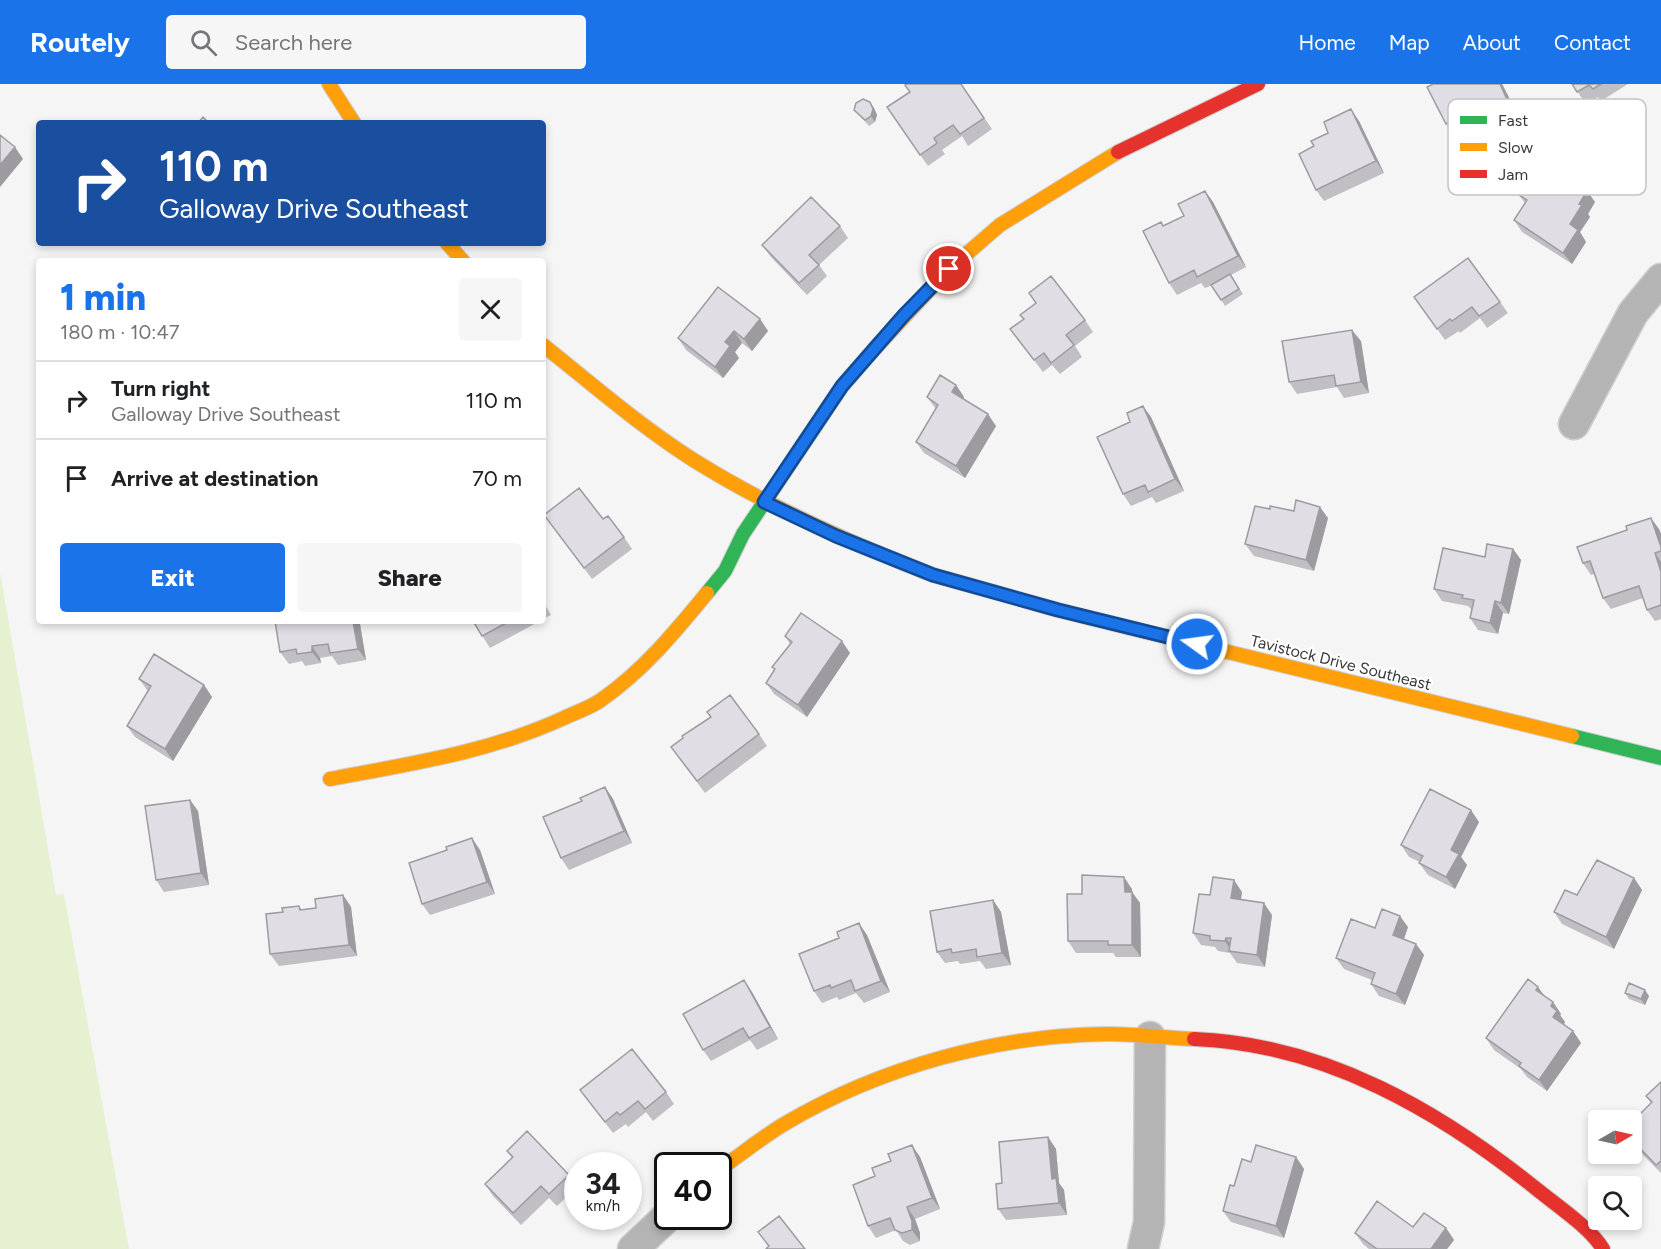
<!DOCTYPE html>
<html lang="en">
<head>
<meta charset="utf-8">
<style>
  :root { --surface:#fff; --page:#f6f6f6; --text:#202124; --muted:#757577; --line:#e0e0e0; --accent:#1a73e8 }
  body { margin:0; font-family:Figtree,sans-serif; background:var(--page); color:var(--text); height:100vh; display:flex; flex-direction:column; font-size:22px; white-space:nowrap }
  * { box-sizing:border-box; margin:0 }
  p { font-size:20px; color:var(--muted) }
  .icon { flex:none; width:33px; height:33px; fill:none; stroke:currentColor; stroke-width:2; stroke-linecap:round; stroke-linejoin:round }
  .map { position:relative; flex:1; overflow:hidden }
  .sheet { position:absolute; left:36px; top:174px; width:510px; height:366px; display:flex; flex-direction:column; background:var(--surface); border-radius:6px; box-shadow:0 3px 9px #0003 }
  .sheet>* { flex:none }
  .guide { position:absolute; left:36px; top:36px; width:510px; height:126px; border-radius:6px; box-shadow:0 3px 9px #0003; background:#1a4fa0; color:#fff; overflow:hidden }
  .needle { width:39px; rotate:81deg }
  .fabs { position:absolute; left:1588px; top:1026px; display:grid; gap:12px }
  .fabs a { display:grid; place-items:center; width:54px; height:54px; border-radius:6px; background:var(--surface); box-shadow:0 3px 9px #0003; font-size:30px }
  .speed { position:absolute; left:564px; top:1068px; display:flex; gap:12px; font-size:30px; font-weight:700; text-align:center }
  .speed>* { display:grid; place-content:center; width:78px; height:78px; border-radius:50%; background:var(--surface); box-shadow:0 3px 9px #0003; line-height:1 }
  .speed small { font-size:15px; font-weight:400 }
  .speed .limit { border:3px solid #111; border-radius:9px; background:#fff; color:#111 }
  .pin { position:absolute; display:grid; place-items:center; width:51px; height:51px; color:#fff; margin:-26px; border:3px solid #fff; border-radius:50%; box-shadow:0 2px 6px #0007 }
  .me { position:absolute; width:66px; margin:-33px; rotate:284deg; stroke-linejoin:round; filter:drop-shadow(0 0 4px #0008) }
  .turn { display:flex; align-items:center; gap:21px; height:126px; padding:0 24px; font-size:27px }
  .turn .icon { width:78px; height:78px; stroke-width:2.5 }
  .turn b { display:block; font-size:42px; line-height:51px }
  .round { display:grid; place-items:center; flex:none; width:63px; height:63px; border-radius:6px; background:var(--page) }
  .headline { display:flex; align-items:center; justify-content:space-between; height:102px; padding:0 24px }
  h1 { font-size:36px; font-weight:800; line-height:45px; color:var(--accent) }
  .primary-button { display:flex; gap:12px; margin-top:auto; padding:12px 24px }
  .primary-button a { flex:1; height:69px; border-radius:6px; background:var(--accent); color:#fff; font-size:24px; font-weight:800; line-height:69px; text-align:center }
  .primary-button a+a { background:var(--page); color:var(--text) }
  ul { padding:0; list-style:none }
  li { display:flex; align-items:center; gap:18px; height:78px; padding:0 24px; border-top:2px solid var(--line) }
  li div { flex:1 }
  li b { display:block; font-size:22px }
  li em { font-style:normal }
  header { display:flex; align-items:center; gap:36px; box-sizing:border-box; height:84px; padding:0 30px; background:var(--accent); color:#fff }
  header strong { font-size:28px }
  nav { display:flex; gap:33px; margin-inline-start:auto; font-size:21px }
  .search { width:420px; height:54px; background:var(--page); display:flex; align-items:center; gap:15px; box-sizing:border-box; padding:0 21px; border-radius:6px; color:var(--muted); font-size:22px }
  .map>svg:first-child { display:block }
  .green { fill:#e6f1d1 }
  .lines { fill:none; stroke-linecap:round; stroke-linejoin:round }
  .street-casing { stroke:#cfcfcf; stroke-width:33 }
  .fast-casing { stroke:#cfcfcf; stroke-width:16 }
  .slow-casing { stroke:#cfcfcf; stroke-width:16 }
  .jam-casing { stroke:#cfcfcf; stroke-width:16 }
  .street { stroke:#b4b4b4; stroke-width:30 }
  .fast { stroke:#30b455; stroke-width:14 }
  .slow { stroke:#ff9f0a; stroke-width:14 }
  .jam { stroke:#e5322d; stroke-width:14 }
  .wall { fill:#c1bec4 }
  .shaded-wall { fill:#9d9ba0 }
  .building { fill:#e0dde4; stroke:#9d9ba0; stroke-width:1.5 }
  .route-casing { stroke:#114b97; stroke-width:15 }
  .route { stroke:#1a73e8; stroke-width:10 }
  .labels { text-anchor:middle; stroke-width:4.5; stroke-linejoin:round; paint-order:stroke }
  .street-label { font-size:16px; fill:#373838; stroke:#fff }
  .key { fill:#fff; stroke:#c3c3c3; stroke-width:1.5 }
  .key-label { font-size:16px; fill:#373838 }
</style>
</head>
<body>
<header>
<strong>Routely</strong>
<div class="search"><svg class="icon" aria-label="search" viewBox="0 0 24 24"><circle cx="10" cy="10" r="6"/><path d="M15 15l6 6"/></svg>Search here</div>
<nav><a>Home</a><a>Map</a><a>About</a><a>Contact</a></nav>
</header>
<div class="map">
<svg width="1661" height="1165" viewBox="0 0 1661 1165">
  <rect width="100%" height="100%" fill="#f5f5f5"/>
  <path class="green" d="M0 488 56 811 64 810 129 1165H0Z"/>
  <g class="lines">
    <defs>
      <path id="street" d="M1574 340 1633 229 1661 195
        M633 1165 668 1132
        M1143 1165 1149 1138 1150 953"/>
      <path id="fast" d="M707 509 725 487 743 450 842 302 876 263
        M1572 652 1661 674"/>
      <path id="slow" d="M329 0 354 39
        M447 159 463 177
        M543 261C592 300 641 343 695 377 761 418 830 450 903 479
        M876 263 949 185 1000 141 1118 68
        M1195 560 1572 652
        M330 695C410 680 490 668 564 634 576 628 590 624 601 616 643 587 675 548 707 509
        M718 1086C741 1071 762 1053 786 1039 881 983 997 951 1108 950 1137 950 1166 954 1194 955"/>
      <path id="jam" d="M1118 68 1258 0
        M903 479 933 491 1058 526 1195 560
        M1194 955C1325 960 1440 1027 1539 1107 1559 1123 1590 1144 1603 1165"/>
    </defs>
    <use href="#street" class="street-casing"/>
    <use href="#fast" class="fast-casing"/>
    <use href="#slow" class="slow-casing"/>
    <use href="#jam" class="jam-casing"/>
    <use href="#street" class="street"/>
    <use href="#fast" class="fast"/>
    <use href="#slow" class="slow"/>
    <use href="#jam" class="jam"/>
  </g>
  <path class="wall" d="M961 0 992 45 968 62 962 52 942 66 945 70 928 82 887 23Z
    M1433 0H1502L1517 29 1493 41 1488 34 1454 52 1446 40Z
    M1572 0H1628L1601 17 1598 13 1586 20Z
    M874 24 877 31 875 38 869 42 859 31 854 26Z
    M1359 37 1384 89 1324 117 1316 106 1314 62Z
    M1205 107 1213 118 1246 183 1231 191 1243 210 1225 222 1212 201 1205 204 1201 199 1177 211 1169 199 1161 138 1164 142 1184 132Z
    M1587 107 1595 118 1588 130 1590 133 1580 148 1586 158 1572 180 1522 148 1514 136 1525 119 1519 111Z
    M840 142 848 154 819 181 827 192 807 211 771 173 762 161Z
    M1468 174 1508 229 1487 244 1480 234 1460 249 1459 247 1445 256 1414 213Z
    M760 235 768 247 752 267 742 259 735 268 739 274 723 294 686 266 678 254Z
    M1085 236 1093 248 1075 262 1082 273 1060 290 1052 281 1043 288 1010 245Z
    M1361 257 1369 309 1344 314 1337 303 1297 310 1289 298Z
    M956 301 964 313 963 314 996 342 965 394 924 369 916 358 936 325 927 313Z
    M1151 333 1184 407 1156 419 1152 413 1131 422 1123 410Z
    M1294 427 1328 434 1314 487 1254 472 1245 460Z
    M544 431 624 453 632 465 592 495Z
    M1659 445 1661 450V535L1655 537 1647 526 1643 514 1611 525 1603 514 1594 490 1591 491 1583 479Z
    M1513 465 1521 476 1509 530 1503 529 1498 550 1478 546 1470 534 1472 526 1468 522 1442 517 1434 505 1485 473Z
    M543 517 551 531 543 535Z
    M473 537H540L490 564Z
    M360 540 366 576 338 581 332 572 320 574 321 579 305 582 302 577 289 580 280 568Z
    M785 552 850 569 807 633 774 610 766 599 774 586 772 583 790 560Z
    M139 595 204 601 212 613 173 677 135 653 127 642 148 607Z
    M711 633 759 650 767 662 705 709 671 663Z
    M605 703 613 715 632 759 569 786 561 774Z
    M190 716 198 727 209 801 164 808 156 796Z
    M1479 738 1461 773 1467 781 1455 805 1428 791 1419 779 1420 778 1409 773 1401 761Z
    M447 766H480L495 810 430 831 422 820Z
    M1634 794 1642 806 1614 865 1562 840 1554 828 1577 811Z
    M1132 805V808L1140 819 1141 873H1116L1113 869H1076L1068 857 1082 810Z
    M1242 808 1241 816 1272 831 1265 883 1237 879 1230 869 1218 867 1215 863 1201 861 1193 849 1210 811Z
    M343 811 351 823 357 872 279 882 270 870 283 828 299 822 302 826 316 824Z
    M993 816 1001 828 1011 881 986 885 980 877 960 880 958 877 945 879 937 868Z
    M1408 843 1404 855 1416 860 1424 871 1405 921 1379 912 1371 900 1372 896 1344 885 1336 874 1375 844Z
    M867 851 890 908 864 919 856 909 839 916 837 913 822 919 814 907Z
    M744 896 752 908 778 955 757 966 750 956 711 977 703 966Z
    M1625 909 1649 912 1645 921 1629 915Z
    M1546 913 1553 918 1561 930 1560 931 1565 938 1564 941 1573 947 1581 959 1547 1007 1527 993 1521 985 1494 966 1486 954Z
    M1661 998V1089L1632 1060V1038L1651 1019 1646 1012Z
    M580 1006 666 1008 674 1020 653 1037 646 1028 628 1043 626 1040 613 1049Z
    M1048 1053 1056 1065 1059 1099 1064 1106 1067 1131 1006 1136 998 1125 1002 1099Z
    M507 1067 569 1091 577 1103 557 1122 549 1114 521 1141 493 1112 485 1100 512 1074Z
    M920 1073 940 1125 915 1135 920 1149V1157L910 1161 903 1157 896 1146 876 1154 868 1142 875 1092Z
    M1296 1073 1304 1085 1284 1154 1231 1138 1223 1127 1234 1102 1251 1078Z
    M1413 1143 1446 1144 1454 1156 1447 1165H1369L1363 1160 1355 1149Z"/>
  <path class="shaded-wall" d="M1500 0H1502L1517 29 1508 18Z
    M870 18 874 24 877 31 875 38 871 32Z
    M1351 25 1359 37 1384 89 1376 77Z
    M15 63 23 75 0 103V81Z
    M1205 107 1213 118 1246 183 1238 172Z
    M1587 107 1595 118 1588 130 1590 133 1580 148 1586 158 1572 180 1563 169 1570 140 1579 120Z
    M760 235 768 247 752 267 744 255Z
    M1352 246 1361 257 1369 309 1361 298Z
    M734 247 742 259 735 268 739 274 723 294 715 283 725 258Z
    M956 301 964 313 960 319 952 308Z
    M1143 322 1151 333 1184 407 1175 395Z
    M988 330 996 342 965 394 956 382Z
    M1320 423 1328 434 1314 487 1306 476Z
    M1651 434 1659 445 1661 450V463Z
    M1513 465 1521 476 1509 530 1501 519Z
    M1655 469 1661 478V488Z
    M1495 517 1503 529 1498 550 1490 539Z
    M353 537H358L360 540 366 576 358 565Z
    M842 557 850 569 807 633 798 621Z
    M312 562 320 574 321 579 312 568Z
    M204 601 212 613 173 677 165 665Z
    M605 703 613 715 632 759 624 747Z
    M190 716 198 727 209 801 201 789Z
    M1471 726 1479 738 1461 773 1467 781 1455 805 1446 793 1451 766Z
    M472 754 480 766 495 810 487 798Z
    M1124 793 1132 805V808L1140 819 1141 873 1132 861 1125 808Z
    M1634 794 1642 806 1614 865 1606 853Z
    M1234 796 1242 808 1239 826 1231 814Z
    M343 811 351 823 357 872 349 861Z
    M993 816 1001 828 1011 881 1002 869Z
    M1264 819 1272 831 1265 883 1257 871Z
    M1400 832 1408 843 1401 863 1393 851Z
    M859 839 867 851 890 908 881 897Z
    M1226 854 1234 865 1232 868 1225 857Z
    M1416 860 1424 871 1405 921 1396 910Z
    M744 896 752 908 778 955 770 943Z
    M1538 903 1546 914 1536 906Z
    M1645 906 1649 912 1645 921 1641 915Z
    M1553 918 1561 930 1560 931 1565 938 1561 944 1553 933 1551 922Z
    M1573 947 1581 959 1547 1007 1539 996Z
    M1048 1053 1056 1065 1059 1099 1064 1106 1067 1131 1059 1119 1052 1095Z
    M912 1061 920 1073 940 1125 932 1114Z
    M1296 1073 1304 1085 1284 1154 1276 1142Z
    M907 1123 915 1135 920 1149V1157L912 1146Z
    M1446 1144 1454 1156 1447 1165H1431Z"/>
  <path class="building" d="M907 0H961L984 34 960 50 953 41 934 54 937 59 920 71 887 23 910 8 905 1Z
    M1433 0H1500L1508 18 1485 29 1480 22 1446 40 1427 3Z
    M1572 0H1601L1593 5 1589 1 1577 8Z
    M863 15 870 18 873 25 871 32 865 36 854 26 856 19Z
    M1351 25 1376 77 1316 106 1299 70 1314 62 1311 57 1328 49 1324 38Z
    M203 33 209 39H198Z
    M0 51 15 63 0 81Z
    M1555 85 1587 107 1579 120 1582 121 1570 140 1578 146 1563 169 1514 136 1527 116 1519 111 1533 90 1546 98Z
    M1205 107 1238 172 1197 193 1194 186 1169 199 1143 147 1161 138 1163 142 1184 132 1178 120Z
    M811 113 840 142 809 171 819 181 799 199 762 161Z
    M1468 174 1500 218 1479 232 1472 223 1452 237 1450 235 1437 245 1414 213Z
    M1230 190 1239 205 1221 216 1211 201Z
    M1051 192 1085 236 1066 251 1074 261 1051 279 1044 269 1034 276 1010 245 1024 235 1020 231 1036 219 1029 209Z
    M718 203 760 235 744 255 734 247 725 258 730 262 715 283 678 254Z
    M1352 246 1361 298 1336 302 1334 291 1289 298 1282 257Z
    M940 291 956 301 952 308 988 330 956 382 916 358 938 321 927 313Z
    M1143 322 1175 395 1148 408 1145 401 1123 410 1097 353 1130 338 1127 329Z
    M579 404 603 435 608 432 624 453 584 484 544 431Z
    M1296 416 1320 423 1306 476 1245 460 1255 422 1270 425V422L1294 427Z
    M1651 434 1661 463V467L1655 469 1661 488V521L1647 526 1639 502 1603 514 1590 477 1583 479 1577 463 1627 446 1626 442Z
    M1487 460 1513 465 1501 519 1495 517 1490 539 1470 534 1474 516 1462 514 1463 511 1434 505 1443 464 1485 473Z
    M801 529 842 557 798 621 766 599 775 585 772 583 792 558 785 552Z
    M275 537H353L358 565 330 569 328 560 312 562V568L297 570 296 565 280 568Z
    M473 537H510L482 552Z
    M154 570 204 601 165 665 127 642 151 602 139 595Z
    M730 611 759 650 697 697 671 663 683 654 682 652 711 633 707 628Z
    M605 703 624 747 561 774 543 733 582 717 580 714Z
    M1430 705 1471 726 1451 766 1459 770 1446 793 1419 779 1423 772 1401 761Z
    M190 716 201 789 156 796 145 722Z
    M472 754 487 798 422 820 409 779 447 766 446 763Z
    M1597 776 1634 794 1606 853 1554 828 1565 806 1577 811Z
    M1082 791 1124 793 1125 808H1132V861H1108V857H1068L1067 810H1082Z
    M1213 793 1234 796 1231 814 1264 819 1257 871 1229 867 1231 854H1226L1225 857 1210 856V852L1193 849 1199 810 1210 811Z
    M343 811 349 861 270 870 266 830 283 828 282 824 299 822 300 826 316 824 315 815Z
    M993 816 1002 869 977 873 976 865 952 869 951 865 937 868 930 827Z
    M1382 825 1400 832 1393 851 1416 860 1396 910 1371 900 1375 889 1336 874 1351 835 1375 844Z
    M859 839 881 897 855 907 851 896 831 904 830 901 814 907 799 870 839 854 837 848Z
    M1528 895 1538 903 1536 906 1553 918 1551 922 1557 927 1553 933 1573 947 1539 996 1519 982 1521 979 1486 954Z
    M744 896 770 943 749 954 743 944 703 966 683 930Z
    M1629 899 1645 906 1641 915 1625 909Z
    M632 965 666 1008 645 1025 638 1017 620 1031 617 1028 605 1038 580 1006Z
    M1661 998V1077L1656 1081 1632 1056V1038L1652 1018 1646 1012Z
    M527 1047 569 1091 549 1110 541 1102 513 1129 485 1100 513 1073 507 1067Z
    M1048 1053 1052 1095 1056 1094 1059 1119 998 1125 996 1100 1002 1099 999 1058Z
    M912 1061 932 1114 907 1123 912 1137V1146L902 1149 895 1146 890 1134 868 1142 853 1101 875 1092 872 1084 891 1077 888 1070Z
    M1256 1061 1296 1073 1276 1142 1223 1127 1230 1101 1234 1102 1242 1075 1251 1078Z
    M1377 1117 1413 1143 1424 1129 1446 1144 1431 1165H1377L1355 1149Z
    M779 1132 805 1165H766L769 1162 758 1148Z"/>
  <g class="lines">
    <defs>
      <path id="route" d="M949 185 904 231 842 302 764 418 836 452 933 491 1058 526 1197 560"/>
    </defs>
    <use href="#route" class="route-casing"/>
    <use href="#route" class="route"/>
  </g>
  <g class="labels">
    <g class="street-label">
      <text transform="translate(1341 578) rotate(14)" y="6">Tavistock Drive Southeast</text>
    </g>
  </g>
  <rect x="1448" y="15" width="198" height="96" rx="9" class="key"/>
  <rect x="1460" y="32" width="27" height="8" fill="#30b455"/>
  <rect x="1460" y="59" width="27" height="8" fill="#ff9f0a"/>
  <rect x="1460" y="86" width="27" height="8" fill="#e5322d"/>
  <g class="key-label">
    <text x="1498" y="42">Fast</text>
    <text x="1498" y="69">Slow</text>
    <text x="1498" y="96">Jam</text>
  </g>
</svg>
<div class="fabs">
<a><svg class="needle" viewBox="-14 -14 28 28"><path d="M0-13l5 13h-10z" fill="#e53935"/><path d="M0 13l5-13h-10z" fill="#757577"/></svg></a>
<a><svg class="icon" aria-label="search" viewBox="0 0 24 24"><circle cx="10" cy="10" r="6"/><path d="M15 15l6 6"/></svg></a>
</div>
<div class="speed"><div>34<small>km/h</small></div><div class="limit">40</div></div>
<div class="pin" style="left:949px;top:185px;background:#d93025"><svg class="icon" aria-label="arrive" viewBox="0 0 24 24"><path d="M6 21V4h12l-3 4 3 4H6"/></svg></div>
<svg class="me" style="left:1197px;top:560px" viewBox="-20 -20 40 40"><circle r="17" fill="#1a73e8" stroke="#fff" stroke-width="3"/><path d="M0-11L8 9 0 5-8 9z" fill="#fff"/></svg>
<div class="guide">
<div class="turn"><svg class="icon" aria-label="right" viewBox="0 0 24 24"><path d="M7 20v-9h11M14 6l5 5-5 5"/></svg><div><b>110 m</b>Galloway Drive Southeast</div></div>
</div>
<section class="sheet">
<div class="headline"><div><h1>1 min</h1><p>180 m · 10:47</p></div><a class="round"><svg class="icon" aria-label="close" viewBox="0 0 24 24"><path d="M6 6l12 12M18 6L6 18"/></svg></a></div>
<ul>
<li><svg class="icon" aria-label="right" viewBox="0 0 24 24"><path d="M7 20v-9h11M14 6l5 5-5 5"/></svg><div><b>Turn right</b><p>Galloway Drive Southeast</p></div><em>110 m</em></li>
<li><svg class="icon" aria-label="arrive" viewBox="0 0 24 24"><path d="M6 21V4h12l-3 4 3 4H6"/></svg><div><b>Arrive at destination</b></div><em>70 m</em></li>
</ul>
<div class="primary-button"><a>Exit</a><a>Share</a></div>
</section>
</div>
</body>
</html>
